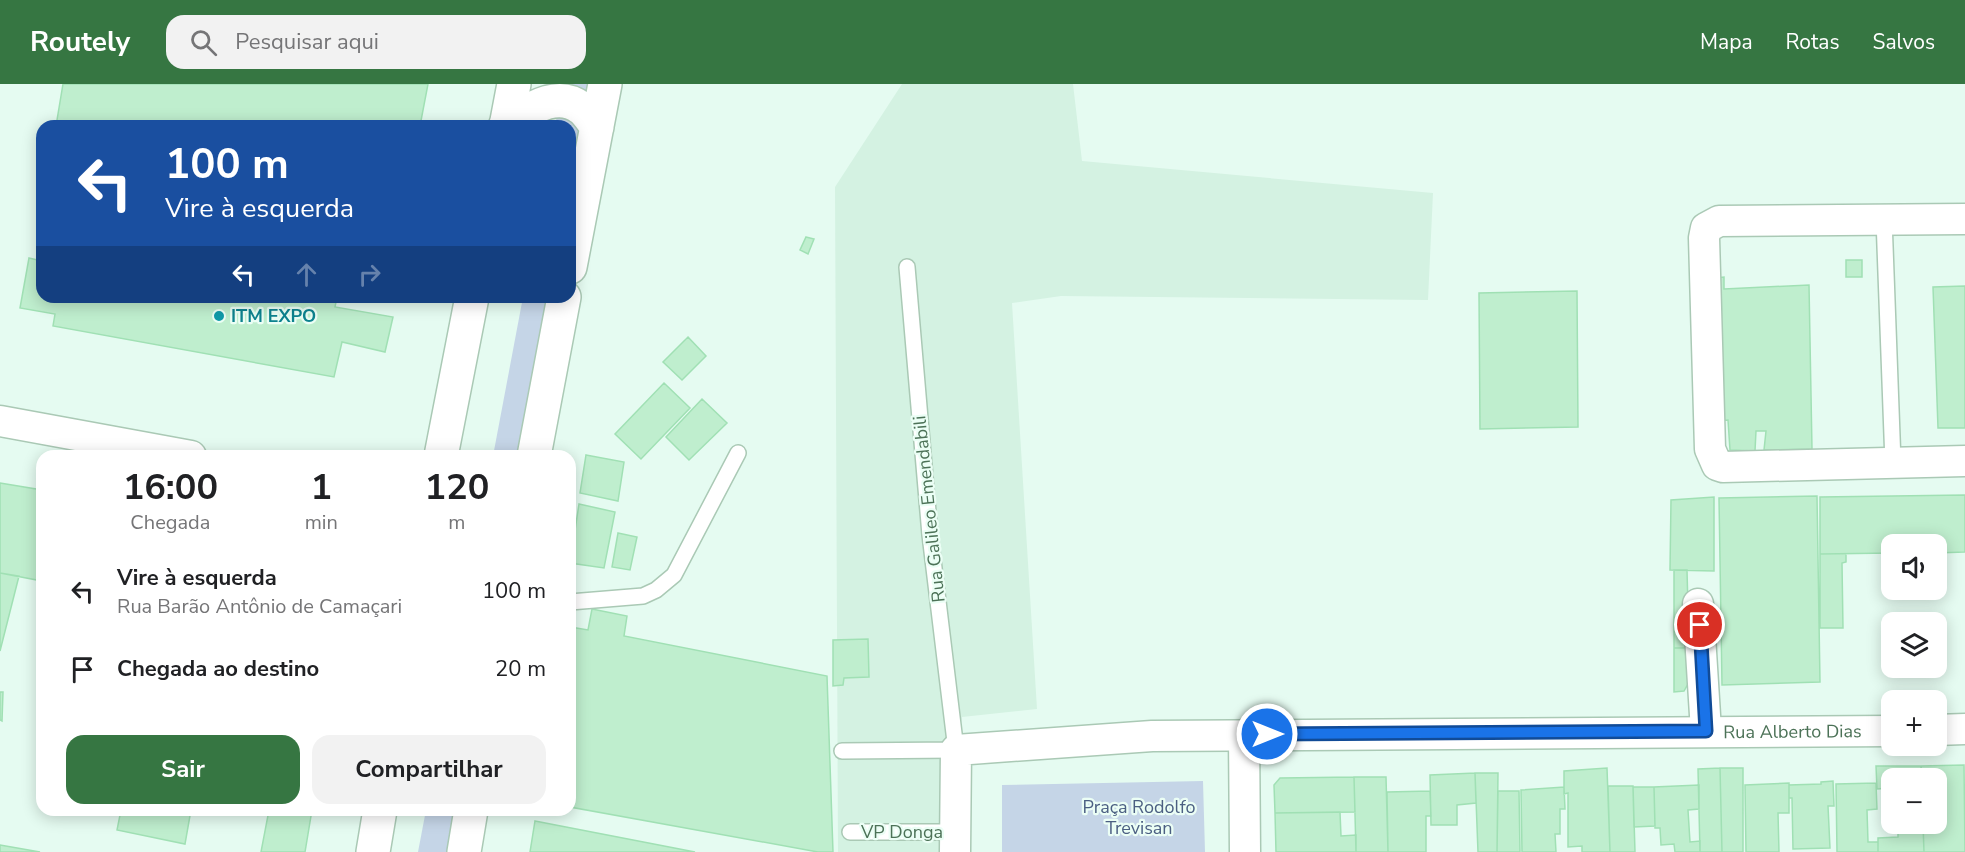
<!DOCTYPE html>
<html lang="pt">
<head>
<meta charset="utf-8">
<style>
  :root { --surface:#fff; --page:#f2f2f2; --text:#202124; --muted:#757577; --accent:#367642 }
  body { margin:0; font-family:"Nunito Sans",sans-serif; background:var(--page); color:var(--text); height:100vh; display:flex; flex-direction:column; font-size:22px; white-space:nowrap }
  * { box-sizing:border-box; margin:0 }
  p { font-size:20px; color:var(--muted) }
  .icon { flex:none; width:33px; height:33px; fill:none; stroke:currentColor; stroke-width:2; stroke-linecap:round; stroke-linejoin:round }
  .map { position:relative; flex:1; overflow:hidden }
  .side { position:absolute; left:36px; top:366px; width:540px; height:366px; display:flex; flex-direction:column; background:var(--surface); border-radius:18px; box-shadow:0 3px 15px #0003 }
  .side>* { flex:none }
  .guide { position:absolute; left:36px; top:36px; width:540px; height:183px; border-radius:18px; box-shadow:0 3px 15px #0003; background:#1a4fa0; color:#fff; overflow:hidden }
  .controls { position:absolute; left:1881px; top:450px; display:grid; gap:12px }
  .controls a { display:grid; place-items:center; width:66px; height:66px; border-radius:12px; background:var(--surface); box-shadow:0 3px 15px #0003; font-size:30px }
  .pin { position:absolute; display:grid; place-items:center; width:51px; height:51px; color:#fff; margin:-26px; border:3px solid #fff; border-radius:50%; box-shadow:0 2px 6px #0007 }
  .me { position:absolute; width:66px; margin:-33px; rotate:90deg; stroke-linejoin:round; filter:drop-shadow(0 0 4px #0008) }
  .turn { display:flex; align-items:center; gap:21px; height:126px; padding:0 30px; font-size:27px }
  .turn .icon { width:78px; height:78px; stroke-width:2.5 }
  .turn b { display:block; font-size:42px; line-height:51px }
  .lanes { display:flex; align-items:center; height:57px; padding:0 30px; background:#0003; justify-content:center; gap:30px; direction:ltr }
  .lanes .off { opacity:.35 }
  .eta { display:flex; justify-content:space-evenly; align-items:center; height:102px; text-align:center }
  .eta b { font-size:36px; font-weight:700; line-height:42px }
  .primary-button { display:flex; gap:12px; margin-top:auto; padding:12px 30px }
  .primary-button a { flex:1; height:69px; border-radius:18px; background:var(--accent); color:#fff; font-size:24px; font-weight:700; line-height:69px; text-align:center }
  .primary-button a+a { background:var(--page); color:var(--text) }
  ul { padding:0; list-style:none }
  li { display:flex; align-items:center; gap:18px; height:78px; padding:0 30px }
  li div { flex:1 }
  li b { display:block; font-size:22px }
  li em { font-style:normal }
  header { display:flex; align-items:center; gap:36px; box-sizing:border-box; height:84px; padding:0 30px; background:var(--accent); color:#fff }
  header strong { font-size:28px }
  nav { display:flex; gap:33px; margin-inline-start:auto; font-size:21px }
  .search { width:420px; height:54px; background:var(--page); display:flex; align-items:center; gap:15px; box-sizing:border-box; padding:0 21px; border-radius:18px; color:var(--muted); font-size:22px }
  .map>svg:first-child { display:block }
  .residential { fill:#d4f2e2 }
  .green { fill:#c5d5e7 }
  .building { fill:#bfeece; stroke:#a0e0b4; stroke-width:1.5 }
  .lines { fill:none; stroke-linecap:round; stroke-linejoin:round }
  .service-casing { stroke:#aac9b5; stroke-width:18 }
  .minor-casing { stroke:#aac9b5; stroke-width:33 }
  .tertiary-casing { stroke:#aac9b5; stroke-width:36 }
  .service { stroke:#fff; stroke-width:15 }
  .minor { stroke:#fff; stroke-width:30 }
  .tertiary { stroke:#fff; stroke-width:33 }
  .route-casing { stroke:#114b97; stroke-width:15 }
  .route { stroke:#1a73e8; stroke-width:10 }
  .culture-dot { fill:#0f9aa8; stroke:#ebfef5; stroke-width:2 }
  .labels { text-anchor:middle; stroke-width:4.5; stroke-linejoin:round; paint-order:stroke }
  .culture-label { font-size:18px; font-weight:bold; fill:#0d838f; stroke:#ebfef5; text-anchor:start }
  .street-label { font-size:18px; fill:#4c7257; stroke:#ebfef5 }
  .park-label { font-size:18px; fill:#4b5f82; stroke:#ebfef5 }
</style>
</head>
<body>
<header>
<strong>Routely</strong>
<div class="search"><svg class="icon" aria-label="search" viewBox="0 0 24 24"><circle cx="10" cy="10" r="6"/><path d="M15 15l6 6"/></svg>Pesquisar aqui</div>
<nav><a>Mapa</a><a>Rotas</a><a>Salvos</a></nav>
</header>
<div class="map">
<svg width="1965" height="768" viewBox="0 0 1965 768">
  <rect width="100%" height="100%" fill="#e5fbf1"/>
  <path class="residential" d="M902 0H1073L1082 77 1433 109 1428 216 1061 212 1012 219 1037 625 962 633 947 736V768H838L835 103Z"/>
  <path class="green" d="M563 0H593L570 127V42H555Z
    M523 213H554L525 372H493Z
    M1203 697 1205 768H1002V701Z
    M426 726H459L451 768H418Z"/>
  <path class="building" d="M63 0H428L420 42H56Z
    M806 153 814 155 808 170 800 166Z
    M29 174 42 177V213H337L335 223 393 233 385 268 342 258 334 293 53 242 55 230 20 224Z
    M1846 176H1862V193H1846Z
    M1724 193V205L1809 201 1812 365 1764 366 1766 347H1756L1755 367 1730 366 1728 336 1716 337 1715 194Z
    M1965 202V344H1938L1933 203Z
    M1577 207 1578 343 1480 345 1479 209Z
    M688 253 706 272 682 296 663 278Z
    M664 299 690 324 641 375 615 350Z
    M702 315 727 339 689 376 666 353Z
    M586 371 624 378 618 417 580 409Z
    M0 399 42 406V497L0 489Z
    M1965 411V468L1936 469V460H1892V469L1820 470V413Z
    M1817 412 1820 598 1722 601 1719 414Z
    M1714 413V487L1670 486 1671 416Z
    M579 420 615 428 604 484 570 479Z
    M618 449 637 453 630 486 612 483Z
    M1820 470H1846V478L1842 479 1843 544H1820Z
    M1674 486H1687L1689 564H1674Z
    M0 489 19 492 0 567Z
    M592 525 627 532 624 552 827 592 833 768H818L570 723V543L588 546Z
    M868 555 869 593 844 594 843 601 833 602V556Z
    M1674 564H1689V598L1684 607 1674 608Z
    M0 608H3L2 637 0 636Z
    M1964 681 1965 768H1924L1923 740H1936V694H1922L1921 682Z
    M1876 682H1921L1922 694H1892V704L1877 705Z
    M1607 684 1610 768H1582V762L1568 763V709L1564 710V687Z
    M1720 684 1722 768H1700L1698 685Z
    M1720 684H1743V768H1722Z
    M1475 689H1498L1497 768H1478Z
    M1475 689 1476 719 1457 721V741H1431L1430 691Z
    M1354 693H1386L1388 768H1356Z
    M1354 693 1355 728 1275 729 1274 701 1280 694Z
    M1833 697 1834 722H1828L1830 764 1793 765 1792 714H1789V701L1821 700V698Z
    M1789 699V729H1778L1779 768H1746L1745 701Z
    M1876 699 1877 725 1867 726 1868 758H1878V768H1837L1836 700Z
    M1699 701V725L1688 726 1690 758 1700 757V768H1675L1674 760 1661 761 1660 744H1655L1654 703Z
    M1608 702H1633L1635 768H1610Z
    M1564 703 1565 725H1560V750H1555L1556 768H1522L1521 706Z
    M1633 703H1654L1655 742 1634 743Z
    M1430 707 1431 732H1426V768H1388L1387 708Z
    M1498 707H1519L1520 768H1497Z
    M121 726H191L185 760 117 746Z
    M269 726H312L305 768H261Z
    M1340 728 1341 752 1356 751V768H1276L1275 729Z
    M535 737 695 768H530Z
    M1898 740H1923L1924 768H1878V754L1898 753Z
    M0 761 40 768H0Z"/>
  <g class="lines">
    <defs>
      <path id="service" d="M1884 135 1893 379
        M570 518 643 512 656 506 674 491 738 369
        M842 667 956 666 930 451 907 183
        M850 748H955"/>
      <g id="minor">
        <path d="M1965 135 1719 137 1706 144 1704 154 1710 365 1717 381 1723 383 1965 377"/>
        <path d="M0 337 191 372"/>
        <path d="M1698 520 1706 647"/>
        <path d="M1936 646 1965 645"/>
        <path d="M1244 651 1245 768"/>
        <path id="s1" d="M955 768 956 666 1152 652 1892 647"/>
      </g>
      <path id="tertiary" d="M506 40C528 27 556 5 581 24 587 28 592 37 597 43
        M506 42 514 0
        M570 183 605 0
        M441 372 472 213
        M534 372 564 213
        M373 768 380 726
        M464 768 471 726"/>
    </defs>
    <use href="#service" class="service-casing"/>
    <use href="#minor" class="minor-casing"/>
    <use href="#tertiary" class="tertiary-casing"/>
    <use href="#service" class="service"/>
    <use href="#minor" class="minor"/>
    <use href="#tertiary" class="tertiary"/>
  </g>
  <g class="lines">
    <defs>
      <path id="route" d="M1267 650 1706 647 1700 541"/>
    </defs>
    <use href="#route" class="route-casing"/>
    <use href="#route" class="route"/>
  </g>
  <circle class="culture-dot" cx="219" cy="232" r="6"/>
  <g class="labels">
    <g class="culture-label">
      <text x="231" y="238">ITM EXPO</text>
    </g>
    <g class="street-label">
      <text transform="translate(929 425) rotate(-96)" y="6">Rua Galileo Emendabili</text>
      <text dy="6" stroke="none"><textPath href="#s1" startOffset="939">Rua Alberto Dias</textPath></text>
      <text x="902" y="754">VP Donga</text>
    </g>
    <g class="park-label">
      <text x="1139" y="729">Praça Rodolfo<tspan x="1139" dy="21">Trevisan</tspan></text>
    </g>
  </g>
</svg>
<div class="controls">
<a><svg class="icon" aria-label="sound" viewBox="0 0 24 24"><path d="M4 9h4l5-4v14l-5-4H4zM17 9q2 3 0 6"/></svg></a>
<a><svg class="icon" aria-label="layers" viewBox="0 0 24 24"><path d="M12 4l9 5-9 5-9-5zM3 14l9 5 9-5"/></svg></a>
<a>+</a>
<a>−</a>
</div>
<div class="pin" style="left:1700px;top:541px;background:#d93025"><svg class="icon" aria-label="arrive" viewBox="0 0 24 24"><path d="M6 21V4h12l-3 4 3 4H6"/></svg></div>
<svg class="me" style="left:1267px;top:650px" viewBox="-20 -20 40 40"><circle r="17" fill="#1a73e8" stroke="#fff" stroke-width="3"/><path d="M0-11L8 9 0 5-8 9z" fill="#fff"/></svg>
<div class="guide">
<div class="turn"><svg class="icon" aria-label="left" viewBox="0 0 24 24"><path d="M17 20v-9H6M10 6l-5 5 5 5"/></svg><div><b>100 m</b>Vire à esquerda</div></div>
<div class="lanes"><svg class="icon" aria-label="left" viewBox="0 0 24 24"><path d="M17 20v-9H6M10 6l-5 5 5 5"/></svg><svg class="icon off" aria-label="ahead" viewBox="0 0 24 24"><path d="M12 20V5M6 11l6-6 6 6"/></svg><svg class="icon off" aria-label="right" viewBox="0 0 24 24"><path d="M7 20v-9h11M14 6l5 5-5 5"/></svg></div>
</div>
<section class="side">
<div class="eta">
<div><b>16:00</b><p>Chegada</p></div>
<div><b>1</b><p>min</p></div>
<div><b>120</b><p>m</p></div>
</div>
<ul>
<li><svg class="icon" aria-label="left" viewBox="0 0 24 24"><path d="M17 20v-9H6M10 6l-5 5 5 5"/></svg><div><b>Vire à esquerda</b><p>Rua Barão Antônio de Camaçari</p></div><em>100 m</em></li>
<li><svg class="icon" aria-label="arrive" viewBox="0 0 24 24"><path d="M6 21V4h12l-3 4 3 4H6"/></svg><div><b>Chegada ao destino</b></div><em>20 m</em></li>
</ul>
<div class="primary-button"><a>Sair</a><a>Compartilhar</a></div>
</section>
</div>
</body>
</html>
